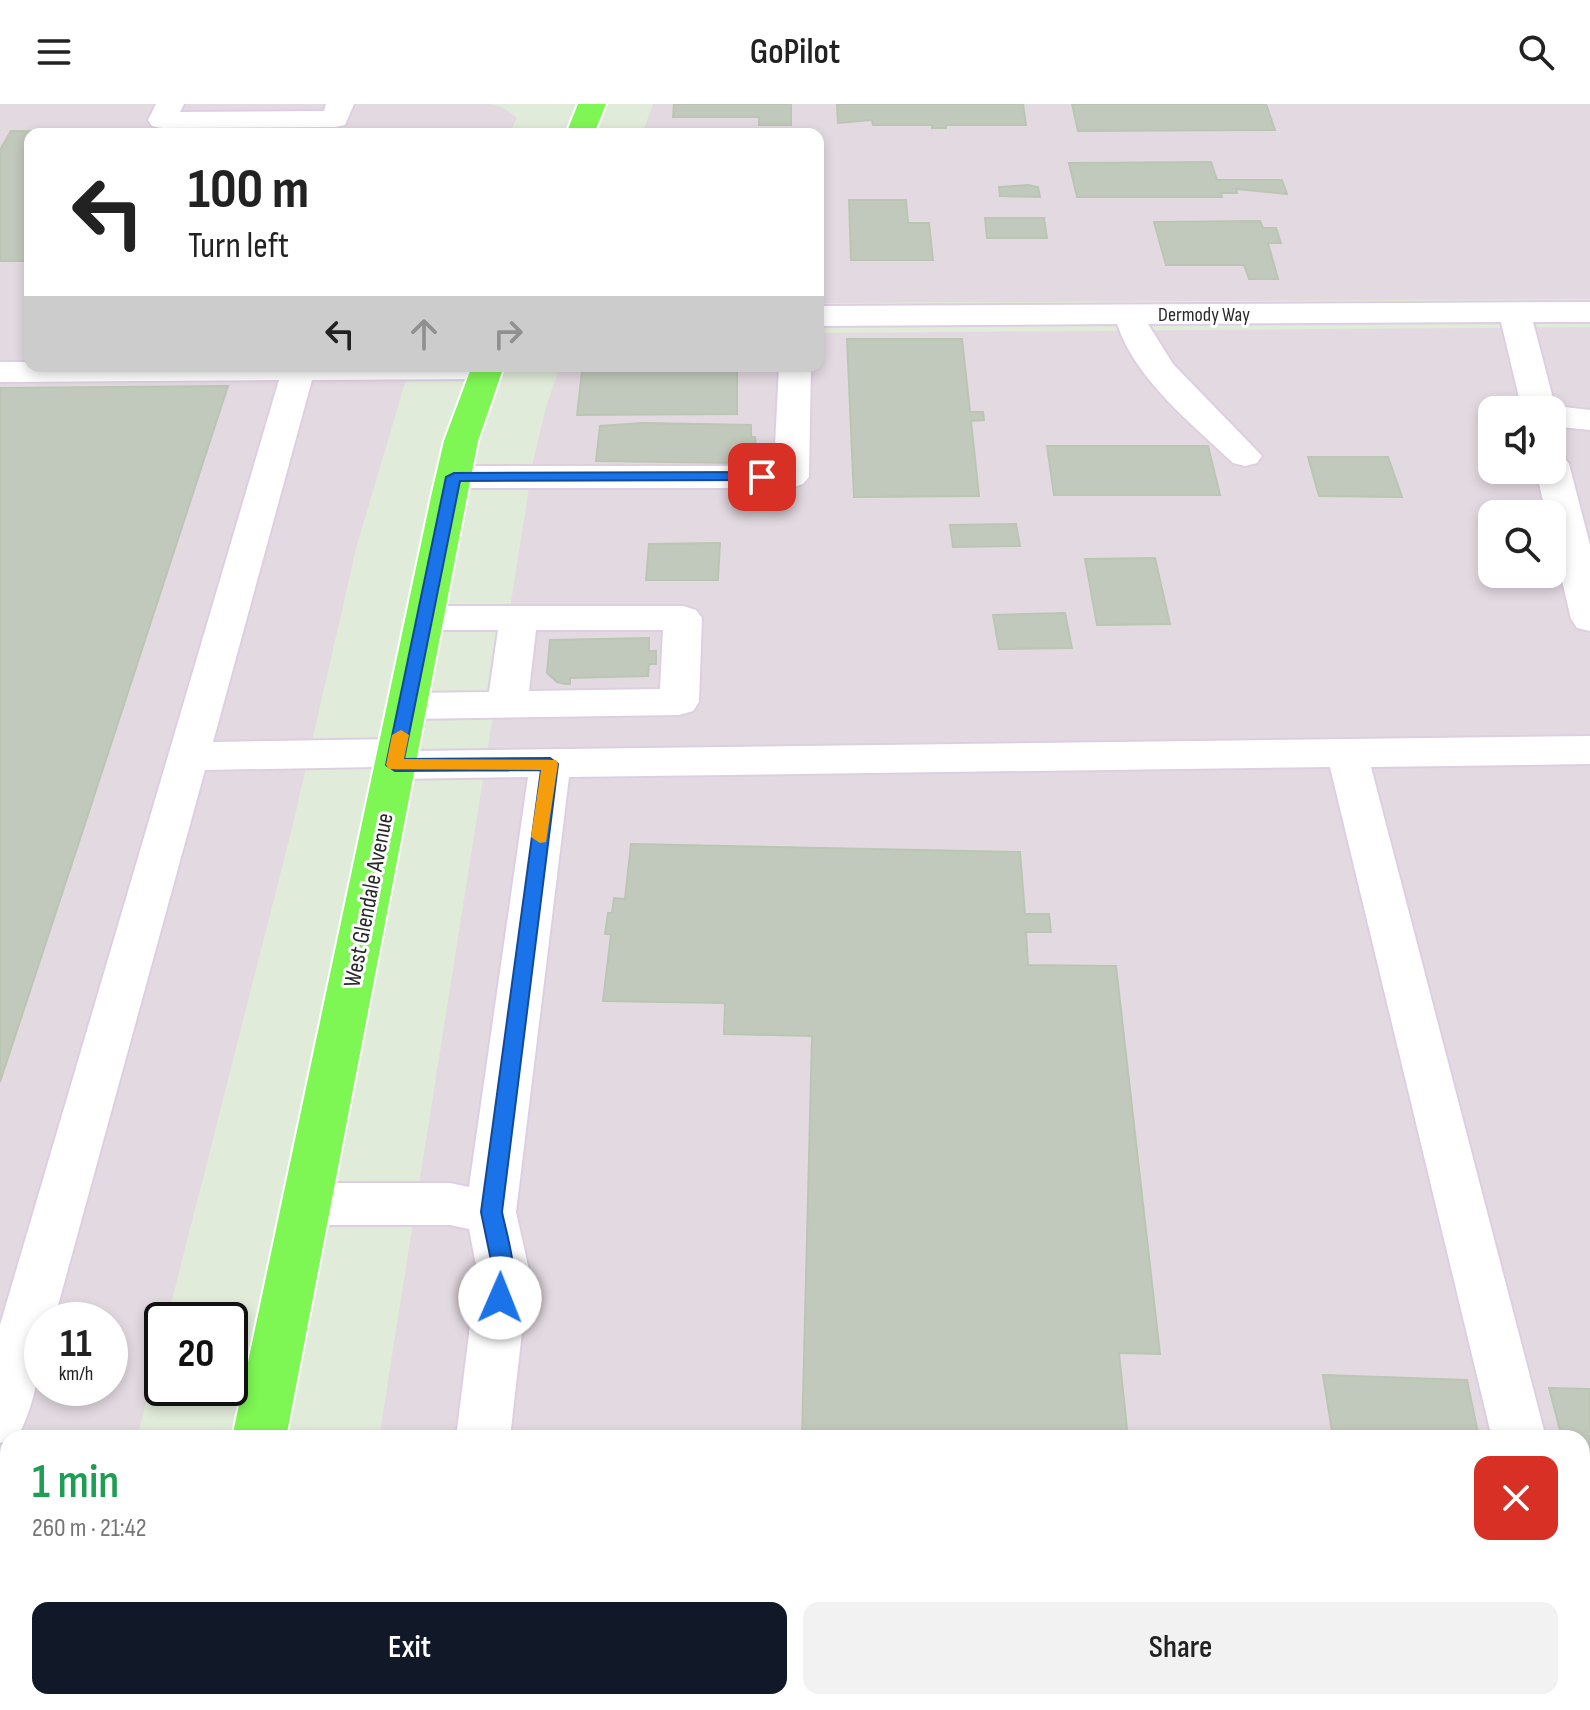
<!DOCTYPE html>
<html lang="en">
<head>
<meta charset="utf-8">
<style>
  :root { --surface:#fff; --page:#f2f2f2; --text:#222; --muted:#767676; --accent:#111827 }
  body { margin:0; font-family:"Sofia Sans Condensed",sans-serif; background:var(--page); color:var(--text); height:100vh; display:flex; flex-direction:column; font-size:30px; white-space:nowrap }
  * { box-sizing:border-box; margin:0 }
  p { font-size:26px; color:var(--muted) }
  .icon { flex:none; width:44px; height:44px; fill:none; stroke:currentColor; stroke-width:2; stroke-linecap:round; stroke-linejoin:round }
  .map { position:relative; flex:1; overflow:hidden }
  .side { position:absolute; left:0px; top:1326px; width:1590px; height:280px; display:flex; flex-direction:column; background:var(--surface); border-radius:24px 24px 0 0; box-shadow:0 4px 12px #0003 }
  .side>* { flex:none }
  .banner { position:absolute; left:24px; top:24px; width:800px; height:244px; border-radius:16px; box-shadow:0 4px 12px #0003; background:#fff; color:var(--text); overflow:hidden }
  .buttons { position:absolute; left:1478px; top:292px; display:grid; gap:16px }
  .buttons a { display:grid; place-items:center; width:88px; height:88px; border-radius:16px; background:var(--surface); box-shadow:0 4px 12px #0003; font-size:40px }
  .speed { position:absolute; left:24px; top:1198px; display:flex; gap:16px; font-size:40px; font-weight:700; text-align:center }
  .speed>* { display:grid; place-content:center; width:104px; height:104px; border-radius:50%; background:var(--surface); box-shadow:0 4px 12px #0003; line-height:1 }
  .speed small { font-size:20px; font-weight:400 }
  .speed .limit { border:4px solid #111; border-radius:12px; background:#fff; color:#111 }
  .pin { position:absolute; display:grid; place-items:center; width:68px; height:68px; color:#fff; margin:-34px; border-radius:16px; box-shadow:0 4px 12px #0006 }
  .me { position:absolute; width:88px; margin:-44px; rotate:1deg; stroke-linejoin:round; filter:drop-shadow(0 0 6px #0008) }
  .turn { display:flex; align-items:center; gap:28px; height:168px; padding:0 32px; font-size:36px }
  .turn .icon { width:104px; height:104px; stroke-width:2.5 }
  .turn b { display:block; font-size:56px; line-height:68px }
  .lanes { display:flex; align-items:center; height:76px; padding:0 32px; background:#0003; justify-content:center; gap:40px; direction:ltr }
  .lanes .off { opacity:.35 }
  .round { display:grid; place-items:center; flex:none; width:84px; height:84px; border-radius:16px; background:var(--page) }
  .summary { display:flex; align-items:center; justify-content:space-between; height:136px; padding:0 32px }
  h1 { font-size:48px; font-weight:600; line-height:60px; color:#1e9e55 }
  .button { display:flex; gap:16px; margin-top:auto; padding:16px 32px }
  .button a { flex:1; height:92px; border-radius:16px; background:var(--accent); color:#fff; font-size:32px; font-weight:600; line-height:92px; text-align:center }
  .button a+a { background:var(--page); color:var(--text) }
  header { display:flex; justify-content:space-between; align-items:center; height:104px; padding:0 32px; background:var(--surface); font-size:36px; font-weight:600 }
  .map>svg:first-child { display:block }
  .industrial { fill:#e3dae1; fill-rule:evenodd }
  .building { fill:#c1c9bc; stroke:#bac6b3; stroke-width:2 }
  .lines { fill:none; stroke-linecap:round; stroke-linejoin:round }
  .minor-casing { stroke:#decee2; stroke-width:4 }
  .major-casing { stroke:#fff; stroke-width:4 }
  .minor { fill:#fff; fill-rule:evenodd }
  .major { fill:#7ef653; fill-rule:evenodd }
  .route { fill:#1a73e8; stroke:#114b97; stroke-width:2 }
  .slow { fill:#f59e0b }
  .labels { text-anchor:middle; stroke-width:6; stroke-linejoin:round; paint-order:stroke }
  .far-street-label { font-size:20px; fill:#282828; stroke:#fff }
  .street-label { font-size:24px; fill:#282828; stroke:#fff }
</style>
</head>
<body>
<header><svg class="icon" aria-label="menu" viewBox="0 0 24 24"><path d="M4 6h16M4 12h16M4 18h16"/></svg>GoPilot<svg class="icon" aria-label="search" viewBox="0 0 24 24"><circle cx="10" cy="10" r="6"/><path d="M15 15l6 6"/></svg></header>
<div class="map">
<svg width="1590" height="1606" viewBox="0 0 1590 1606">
  <rect width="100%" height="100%" fill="#e1ebd9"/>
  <path class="industrial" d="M0 0H490L502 3 517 14 509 30H30V262H410L357 441 294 716 167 1216H162V1235L137 1334H8V1598H69L67 1606H0ZM42 1216H110V1284H42Z
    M653 0H1590V195L818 199V30H642Z
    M1590 223V1606H336L337 1598H1582V1334H379L533 358 546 303 560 262H818V229ZM1492 306H1552V366H1492ZM1492 410H1552V470H1492Z"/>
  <path class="building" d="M674 0H791V21H759V13H673Z
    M837 0H1023L1026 21H946V24H932V21H873L872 16 838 19Z
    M1072 0H1266L1275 26 1078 27Z
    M11 27 96 28 30 30V150L26 157H0V46Z
    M286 27 285 30H182L183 28Z
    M1211 58 1217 76H1282L1287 90 1236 85 1237 89H1221L1222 93H1077L1069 59Z
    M1028 81 1038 83 1040 93 1000 92 999 83Z
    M849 96H906L908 119H929L933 156H851Z
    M985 114H1044L1047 134H987Z
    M1260 117 1263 124H1276L1281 139H1268L1278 175H1249L1244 161H1166L1154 118Z
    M847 235H962L970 308H983L984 316 971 317 979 392 854 393Z
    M737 266V310L577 311 582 267Z
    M228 282 79 738 0 978V284Z
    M642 319 751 321V333H755L756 345H750V357L735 359 596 357 600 322Z
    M1047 342H1208L1220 391H1054Z
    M1308 353H1388L1402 393 1319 392Z
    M1016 420 1020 442 953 443 950 421Z
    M720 439 718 476H646L649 440Z
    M1155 454 1170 520 1097 521 1085 455Z
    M1065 509 1072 544 999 545 993 511Z
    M649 534V547H656V560H649L648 572 570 574V580H566L557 578 547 569 550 536Z
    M631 740 1020 748 1025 810H1049L1051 828H1026L1028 861 1116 862 1160 1250 1119 1249 1128 1334H802L812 932 724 930 725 899 603 897 611 830H605L608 809H612L614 794 625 795Z
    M1323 1271 1467 1276 1479 1334H1333Z
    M1549 1284 1590 1285V1430H1587L1582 1410V1334H1562Z"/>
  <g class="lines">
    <defs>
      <path id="minor" d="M156 0H184L180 8 324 7 326 0H354L345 21 335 23 162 24 152 22 148 16Z
        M1590 198V218H1533L1555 302 1590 306V326L1552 322V306H1522L1501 218 1148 220 1173 260 1262 352 1257 359 1245 362 1233 359C1191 319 1136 276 1117 220L818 222V202Z
        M0 258H30V262H500L502 265 498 272 486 275 312 276 213 638 397 635 411 639 416 647 1590 632V660L1371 663 1546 1334H1492L1330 663 569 673 516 1108 529 1166 510 1334H456L477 1166 469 1125 450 1121H307L289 1115 282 1100 289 1085 307 1079H450L469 1083 528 673 395 675 380 671 376 663 205 666 54 1216H42C42 1257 37 1294 19 1331L0 1339V1221L279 276 0 278Z
        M779 262H811L809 373 803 380 791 384H454L442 380 436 373 442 366 454 362H774Z
        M1552 350 1564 353 1569 360 1590 441V527L1577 524 1571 515 1552 434V410H1546L1536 366H1552Z
        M424 502H683L696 506 702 514 699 598 693 607 679 611 407 615 393 611 387 602 393 593 407 589 489 588 498 526H424L411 522 405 514 411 506ZM536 526H663L660 585 529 587Z
        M1582 1466H1590V1522H1582Z
        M0 1503H8V1561H0Z"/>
      <path id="major" d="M578 0H606L594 30H566Z
        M472 262H504L478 337 467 393 286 1334H232L431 393 444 337Z
        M138 1598H200L197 1606H135Z
        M216 1598H276L278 1606H218Z"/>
    </defs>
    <use href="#minor" class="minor-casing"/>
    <use href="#major" class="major-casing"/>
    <use href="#minor" class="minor"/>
    <use href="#major" class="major"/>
  </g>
  <path class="route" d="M762 368 767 370V376L460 377 404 655 550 654 558 660 502 1108C508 1137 521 1172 508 1201L500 1203 492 1201 489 1194 493 1166 481 1108 541 666 395 667 386 661 446 373 454 369Z"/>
  <path class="slow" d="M401 626 409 631 404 655 556 656 558 660 546 738 540 739 531 733 541 666 389 665 386 661 392 631Z"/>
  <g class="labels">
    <g class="far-street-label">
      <text x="1204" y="217">Dermody Way</text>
    </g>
    <g class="street-label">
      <text transform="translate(368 796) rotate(-79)" y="8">West Glendale Avenue</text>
    </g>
  </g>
</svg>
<div class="buttons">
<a><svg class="icon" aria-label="sound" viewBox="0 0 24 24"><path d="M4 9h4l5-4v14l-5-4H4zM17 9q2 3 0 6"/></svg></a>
<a><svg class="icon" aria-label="search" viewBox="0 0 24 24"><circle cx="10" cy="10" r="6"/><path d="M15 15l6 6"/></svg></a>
</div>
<div class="speed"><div>11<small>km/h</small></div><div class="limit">20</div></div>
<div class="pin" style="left:762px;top:373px;background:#d93025"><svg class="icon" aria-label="arrive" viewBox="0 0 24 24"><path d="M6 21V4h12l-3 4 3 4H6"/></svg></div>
<svg class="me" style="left:500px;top:1194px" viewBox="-20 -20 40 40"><circle r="19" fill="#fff"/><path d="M0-13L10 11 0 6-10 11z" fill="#1a73e8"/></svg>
<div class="banner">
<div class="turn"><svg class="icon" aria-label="left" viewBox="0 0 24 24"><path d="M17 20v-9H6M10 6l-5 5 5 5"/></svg><div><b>100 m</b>Turn left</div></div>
<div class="lanes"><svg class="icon" aria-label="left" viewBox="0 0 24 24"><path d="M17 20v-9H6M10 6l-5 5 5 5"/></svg><svg class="icon off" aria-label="ahead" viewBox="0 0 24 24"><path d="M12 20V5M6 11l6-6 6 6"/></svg><svg class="icon off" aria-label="right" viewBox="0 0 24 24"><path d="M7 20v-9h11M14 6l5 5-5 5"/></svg></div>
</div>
<section class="side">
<div class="summary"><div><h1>1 min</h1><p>260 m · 21:42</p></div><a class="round" style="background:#d93025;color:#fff"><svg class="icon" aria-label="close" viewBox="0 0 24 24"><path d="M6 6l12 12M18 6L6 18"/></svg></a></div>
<div class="button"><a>Exit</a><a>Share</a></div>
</section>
</div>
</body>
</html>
